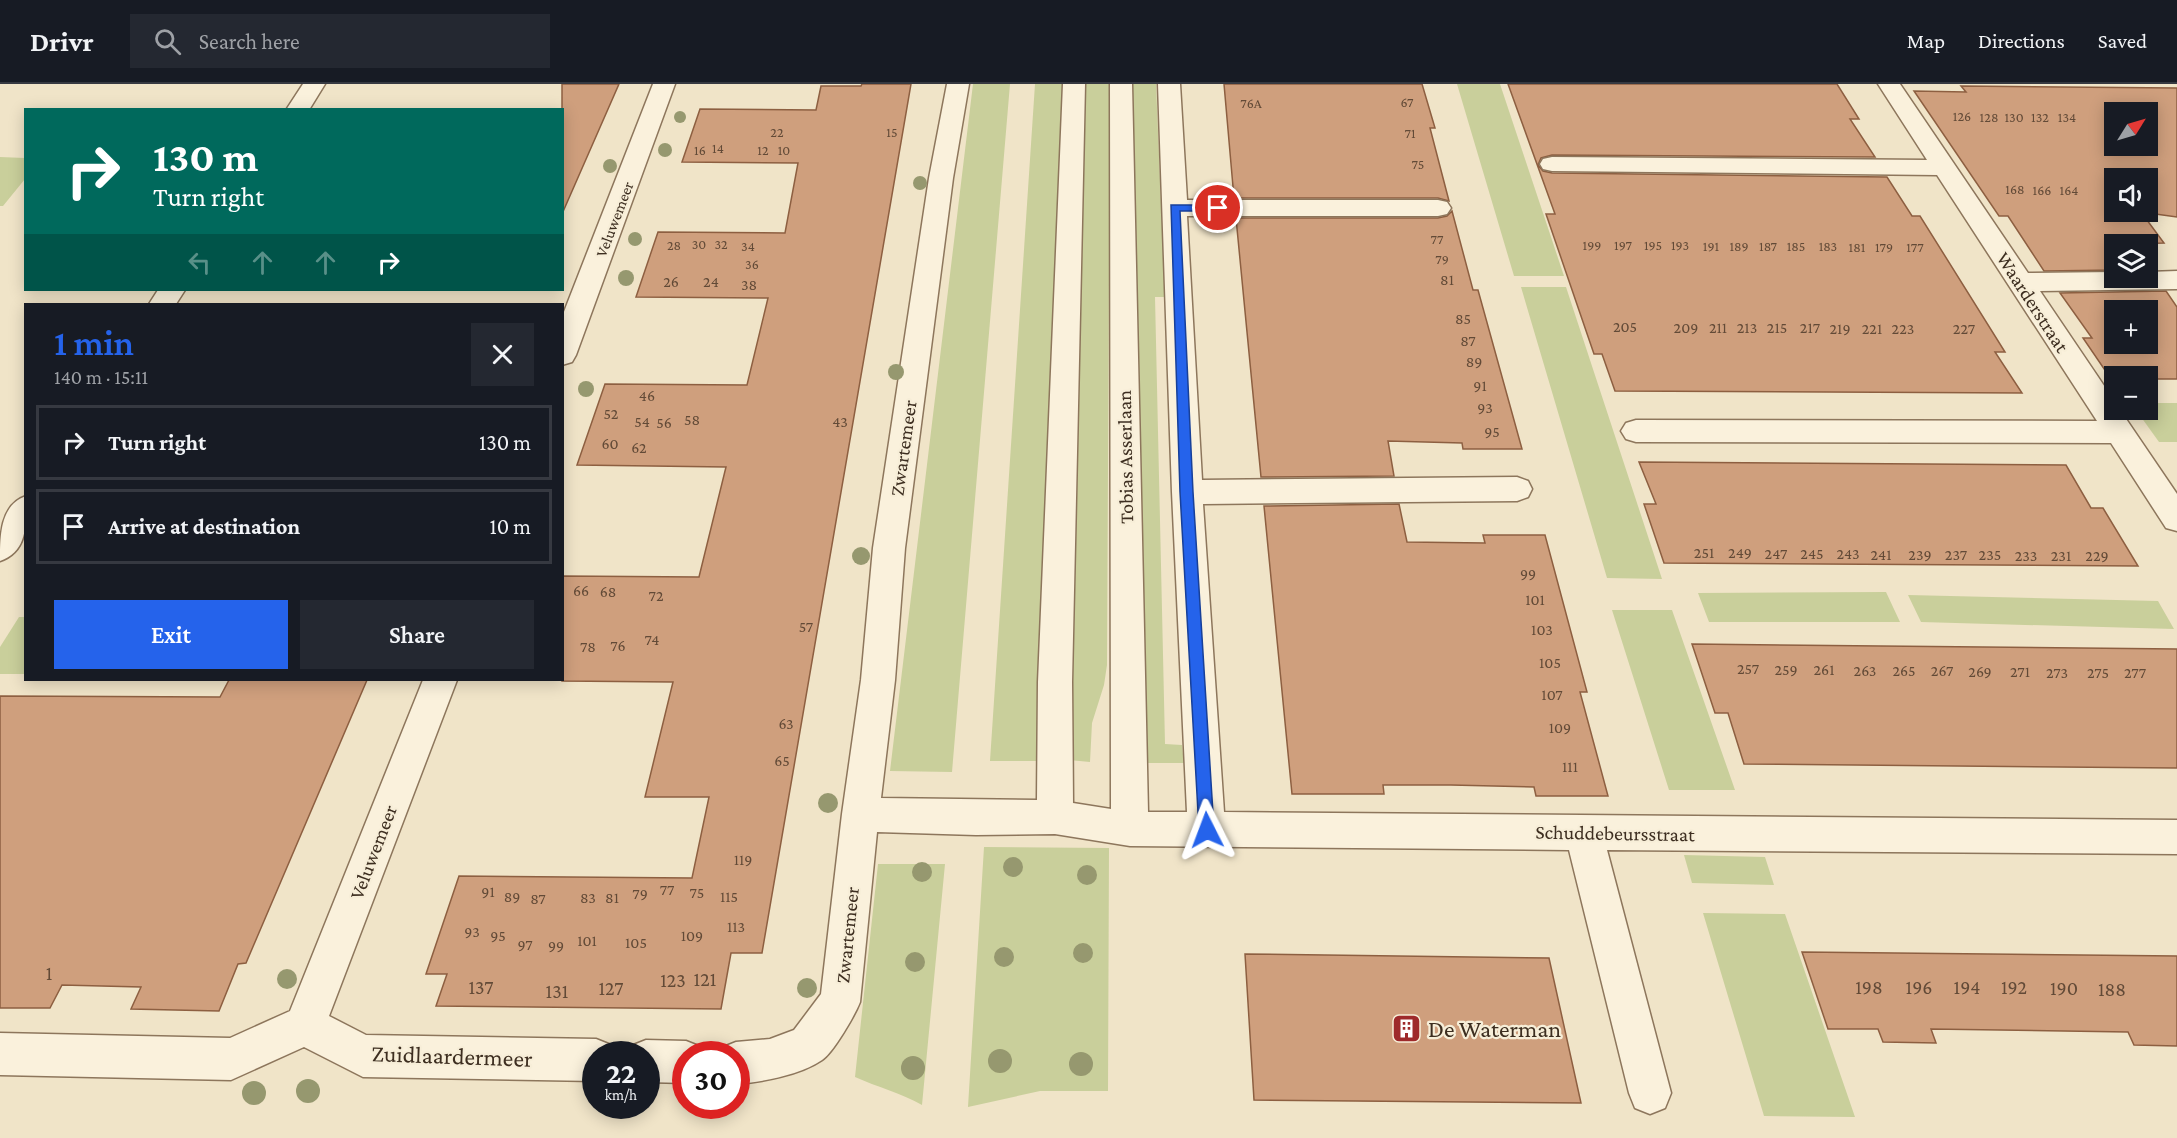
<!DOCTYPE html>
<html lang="en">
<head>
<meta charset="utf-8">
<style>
  :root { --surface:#171b24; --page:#242831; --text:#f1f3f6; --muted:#9ea1a6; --line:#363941; --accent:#2563eb }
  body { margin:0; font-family:"Crimson Pro",serif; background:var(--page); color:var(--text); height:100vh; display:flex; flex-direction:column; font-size:22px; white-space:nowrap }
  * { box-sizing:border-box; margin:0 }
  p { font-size:20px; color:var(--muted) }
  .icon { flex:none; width:33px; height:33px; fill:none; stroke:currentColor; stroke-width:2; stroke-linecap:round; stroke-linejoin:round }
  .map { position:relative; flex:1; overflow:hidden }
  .sheet { position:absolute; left:24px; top:219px; width:540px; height:378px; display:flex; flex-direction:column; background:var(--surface); border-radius:0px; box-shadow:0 3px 15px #0003 }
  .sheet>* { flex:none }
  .top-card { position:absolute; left:24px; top:24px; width:540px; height:183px; border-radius:0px; box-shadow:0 3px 15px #0003; background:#00695c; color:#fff; overflow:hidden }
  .needle { width:39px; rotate:53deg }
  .fabs { position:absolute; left:2104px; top:18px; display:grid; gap:12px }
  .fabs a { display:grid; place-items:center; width:54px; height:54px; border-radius:0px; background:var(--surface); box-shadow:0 3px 15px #0003; font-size:30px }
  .speed { position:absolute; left:582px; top:957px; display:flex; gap:12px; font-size:30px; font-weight:700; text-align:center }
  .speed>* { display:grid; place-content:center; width:78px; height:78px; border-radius:50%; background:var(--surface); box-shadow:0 3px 15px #0003; line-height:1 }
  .speed small { font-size:15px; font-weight:400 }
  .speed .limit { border:9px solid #d22; background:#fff; color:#111 }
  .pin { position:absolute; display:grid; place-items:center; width:51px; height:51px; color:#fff; margin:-26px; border:3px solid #fff; border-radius:50%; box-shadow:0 2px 6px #0007 }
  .me { position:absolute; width:66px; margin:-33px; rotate:357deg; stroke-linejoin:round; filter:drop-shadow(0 0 4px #0008) }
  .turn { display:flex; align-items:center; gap:21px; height:126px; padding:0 30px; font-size:27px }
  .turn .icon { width:78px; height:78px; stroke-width:2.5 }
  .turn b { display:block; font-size:42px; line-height:51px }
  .lanes { display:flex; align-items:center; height:57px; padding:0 30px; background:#0003; justify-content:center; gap:30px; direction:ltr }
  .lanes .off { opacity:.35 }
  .round { display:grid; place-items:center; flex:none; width:63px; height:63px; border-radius:0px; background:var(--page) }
  .head { display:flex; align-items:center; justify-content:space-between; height:102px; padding:0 30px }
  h1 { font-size:36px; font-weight:600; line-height:45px; color:var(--accent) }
  .action { display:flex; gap:12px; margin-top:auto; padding:12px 30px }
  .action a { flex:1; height:69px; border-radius:0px; background:var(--accent); color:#fff; font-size:24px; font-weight:600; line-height:69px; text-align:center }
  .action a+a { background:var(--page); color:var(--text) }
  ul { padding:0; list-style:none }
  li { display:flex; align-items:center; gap:18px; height:75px; margin:0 12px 9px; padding:0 18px; border:3px solid var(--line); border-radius:0px }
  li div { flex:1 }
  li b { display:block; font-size:22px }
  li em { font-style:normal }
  header { display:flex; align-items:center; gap:36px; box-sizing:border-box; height:84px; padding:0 30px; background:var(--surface); border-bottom:2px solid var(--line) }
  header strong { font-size:28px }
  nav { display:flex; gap:33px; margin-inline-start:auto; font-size:21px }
  .search { width:420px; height:54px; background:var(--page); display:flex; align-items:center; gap:15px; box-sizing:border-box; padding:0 21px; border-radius:0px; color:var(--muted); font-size:22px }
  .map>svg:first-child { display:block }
  .green { fill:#c9cf9b }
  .building { fill:#cf9f7d; stroke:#8d5f41; stroke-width:1.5; fill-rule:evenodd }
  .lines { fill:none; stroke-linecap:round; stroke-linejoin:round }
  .minor-casing { stroke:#8d765c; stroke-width:3 }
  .minor { fill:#faf1dc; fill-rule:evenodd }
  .tree { fill:#96986f }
  .route { fill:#2563eb; stroke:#184099; stroke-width:1.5 }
  .labels { text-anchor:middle; stroke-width:4.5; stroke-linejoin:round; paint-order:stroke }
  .far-number-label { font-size:14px; fill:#624a37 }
  .far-street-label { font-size:16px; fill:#3d2e20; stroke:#f7eed8 }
  .number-label { font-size:16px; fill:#624a37 }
  .street-label { font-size:20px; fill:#3d2e20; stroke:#f7eed8 }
  .near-number-label { font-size:20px; fill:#624a37 }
  .near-poi-label { font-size:24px; fill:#3d2e20; stroke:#f7eed8; text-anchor:start }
  .near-street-label { font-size:24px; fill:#3d2e20; stroke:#f7eed8 }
</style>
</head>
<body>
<header>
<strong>Drivr</strong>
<div class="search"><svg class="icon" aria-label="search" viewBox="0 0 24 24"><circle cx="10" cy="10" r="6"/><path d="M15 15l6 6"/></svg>Search here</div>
<nav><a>Map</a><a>Directions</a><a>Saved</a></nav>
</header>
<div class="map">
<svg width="2177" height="1054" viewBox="0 0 2177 1054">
  <rect width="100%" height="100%" fill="#f0e4c8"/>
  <path class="green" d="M973 0H1010L952 688 890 687Z
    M1035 0H1063L1037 677H990Z
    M1083 0H1110L1107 581 1104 601 1092 639 1090 678 1069 676Z
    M1129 0H1156L1165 213H1155L1165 660 1182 661 1184 679H1141Z
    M1457 0H1500L1564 192H1514Z
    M0 73 25 74V95L3 122H0Z
    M1521 203H1566L1662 495 1607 494Z
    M2148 319H2177V358H2159L2136 326H2148Z
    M1886 508 1900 538H1709L1698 509Z
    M1908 511 2158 517 2174 545 1921 538Z
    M1612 526H1672L1735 706H1669Z
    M19 533H25V590H0V563Z
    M984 763 1109 764 1108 1007H1040L968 1023Z
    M1684 771 1765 773 1774 801 1692 799Z
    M878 780H945L922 1021C901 1009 877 1003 855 993Z
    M1703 829 1785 830 1855 1033 1764 1032Z"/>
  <path class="building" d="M562 0H619L562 130Z
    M862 0H911L762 869H731L721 925 436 922 447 890H426L459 792 692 794 709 713H645L673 598 562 597V492L699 493 726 383 577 381 605 300 747 301 768 214 636 213 658 148 785 149 798 79 682 78 700 25 816 26 821 2H861Z
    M1224 0H1422L1435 44H1430L1449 117 1438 114H1234Z
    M1508 0H1837L1859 35H1850L1875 73 1552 71 1541 74 1538 81 1543 87 1552 89 1887 93 1912 132H1920L2005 268H1995L2022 309 1615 307 1602 270H1594L1546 130H1555Z
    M1961 2 2177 4V133L2141 128 2164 159 2115 160V186L2044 187 2008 132H1999L1914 7 1966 8ZM2115 28H2148V62H2115ZM2115 94H2148V128H2115Z
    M1452 127 1473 206H1478L1522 365H1463L1462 359 1388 357 1394 392 1261 393 1236 134H1438L1447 132Z
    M2166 207 2177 223V295H2148V292H2115V295H2111L2083 254H2092L2060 209ZM2115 226H2148V260H2115Z
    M1639 378 2066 381 2091 424H2103L2138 482 1664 479 1644 420H1656Z
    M1399 420 1407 458 1485 459 1483 451H1545L1587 608H1580L1608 712H1536L1534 703 1451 701H1383L1384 710H1292L1264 422Z
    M1692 560 2177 565V684L1744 680 1728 629H1715Z
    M229 596H367L246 879 238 880 219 927 131 925 141 903 62 901 50 924H0V612L220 613Z
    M1802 868 2177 872V962L2134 961 2128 948 1931 945 1936 959 1883 958 1878 945H1828Z
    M1245 870 1549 874 1581 1019 1254 1016Z"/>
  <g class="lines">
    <defs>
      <path id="minor" d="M303 0H325L309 26H286Z
        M653 0H675L576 271 572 278 562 281V233Z
        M947 0H969L953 94 905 464 895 596 881 714 1037 716 1038 598 1063 0H1085L1072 598 1073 719 1111 725 1110 0H1132L1148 728H1187L1172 408 1158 0H1180L1187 116H1438L1447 118 1451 124 1447 130 1438 132H1187L1202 396 1517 393 1528 397 1532 405 1528 413 1517 417 1203 420 1224 728 2177 736V770L1607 766 1671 1009 1665 1024 1650 1030 1635 1024 1629 1009 1569 766 1130 762 1055 750 976 751 877 748 860 918C855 931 833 969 822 976 800 991 762 998 736 1000V970H719L721 964 736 958 770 955 794 946 821 910 842 730 861 596 873 464 929 94Z
        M1878 0H1900L2028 189 2115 188V194H2148V188L2177 187V205L2040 207 2115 318V326H2120L2177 410V447L2166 444 2111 359 1636 358 1626 355 1621 347 1626 339 1636 336 2097 337 1937 91 1552 87 1543 85 1540 80 1543 75 1552 73 1927 76Z
        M158 206H185L176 220H149Z
        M26 412C26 438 29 467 0 477 0 452 0 421 26 412Z
        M423 596H457L329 932 366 951 596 955 611 961 615 970H596V997L363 993 304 963 231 996 0 991V949L230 954 290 927Z
        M646 956 686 957 701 963 704 970H686V999L646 998V970H628L631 962Z"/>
    </defs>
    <use href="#minor" class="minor-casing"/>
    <use href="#minor" class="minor"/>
  </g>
  <g class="tree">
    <circle cx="680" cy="33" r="6"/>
    <circle cx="665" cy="66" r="7"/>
    <circle cx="610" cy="82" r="7"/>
    <circle cx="920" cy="99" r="7"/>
    <circle cx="635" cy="155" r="7"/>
    <circle cx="626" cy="194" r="8"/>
    <circle cx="896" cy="288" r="8"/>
    <circle cx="586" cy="305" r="8"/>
    <circle cx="861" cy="472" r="9"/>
    <circle cx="828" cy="719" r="10"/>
    <circle cx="1013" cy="783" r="10"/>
    <circle cx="922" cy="788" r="10"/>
    <circle cx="1087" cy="791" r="10"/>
    <circle cx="1083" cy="869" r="10"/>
    <circle cx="1004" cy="873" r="10"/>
    <circle cx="915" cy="878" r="10"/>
    <circle cx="287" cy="895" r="10"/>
    <circle cx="807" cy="904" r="10"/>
    <circle cx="1000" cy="977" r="12"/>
    <circle cx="1081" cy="980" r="12"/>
    <circle cx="913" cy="984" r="12"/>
    <circle cx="308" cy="1007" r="12"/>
    <circle cx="254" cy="1009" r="12"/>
  </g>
  <path class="route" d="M1171 121H1218L1223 124 1218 127H1180L1193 408 1214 746 1212 751 1207 753 1201 751 1199 746 1180 408Z"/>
  <defs>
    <symbol id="building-square" viewBox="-11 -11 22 22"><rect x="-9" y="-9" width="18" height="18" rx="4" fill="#9e2a2b" stroke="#f7eed8"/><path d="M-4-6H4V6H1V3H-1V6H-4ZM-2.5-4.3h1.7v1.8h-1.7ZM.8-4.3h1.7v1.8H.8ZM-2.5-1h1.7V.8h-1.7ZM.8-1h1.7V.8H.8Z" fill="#fff"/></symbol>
  </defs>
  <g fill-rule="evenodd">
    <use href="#building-square" x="1390" y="928" width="33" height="33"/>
  </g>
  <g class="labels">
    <g class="far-number-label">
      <text x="1407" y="23">67</text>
      <text x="1251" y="24">76A</text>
      <text x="1962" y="37">126</text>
      <text x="1989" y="38">128</text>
      <text x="2014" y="38">130</text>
      <text x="2040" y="38">132</text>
      <text x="2067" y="38">134</text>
      <text x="777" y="53">22</text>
      <text x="892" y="53">15</text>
      <text x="1410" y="54">71</text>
      <text x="718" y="69">14</text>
      <text x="700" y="71">16</text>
      <text x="763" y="71">12</text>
      <text x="784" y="71">10</text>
      <text x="1418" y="85">75</text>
      <text x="2015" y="110">168</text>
      <text x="2042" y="111">166</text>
      <text x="2069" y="111">164</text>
      <text x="1437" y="160">77</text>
      <text x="699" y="165">30</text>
      <text x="721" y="165">32</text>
      <text x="674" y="166">28</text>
      <text x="1592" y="166">199</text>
      <text x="1623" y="166">197</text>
      <text x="1653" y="166">195</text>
      <text x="1680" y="166">193</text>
      <text x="748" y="167">34</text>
      <text x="1711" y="167">191</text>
      <text x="1739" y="167">189</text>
      <text x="1768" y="167">187</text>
      <text x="1796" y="167">185</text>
      <text x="1828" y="167">183</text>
      <text x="1857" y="168">181</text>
      <text x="1884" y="168">179</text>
      <text x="1915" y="168">177</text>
      <text x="1442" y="180">79</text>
      <text x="752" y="185">36</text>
    </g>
    <g class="far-street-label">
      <text transform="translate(614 135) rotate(-69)" y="6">Veluwemeer</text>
    </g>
    <g class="number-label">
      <text x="1447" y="201">81</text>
      <text x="671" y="203">26</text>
      <text x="711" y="203">24</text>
      <text x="749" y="206">38</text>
      <text x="1463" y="240">85</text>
      <text x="1625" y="248">205</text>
      <text x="1686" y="249">209</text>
      <text x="1718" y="249">211</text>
      <text x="1747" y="249">213</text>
      <text x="1777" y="249">215</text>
      <text x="1810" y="249">217</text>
      <text x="1840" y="250">219</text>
      <text x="1872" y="250">221</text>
      <text x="1903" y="250">223</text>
      <text x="1964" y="250">227</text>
      <text x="1468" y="262">87</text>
      <text x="1474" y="283">89</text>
      <text x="1480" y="307">91</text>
      <text x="647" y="317">46</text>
      <text x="1485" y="329">93</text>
      <text x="611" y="335">52</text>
      <text x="692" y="341">58</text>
      <text x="642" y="343">54</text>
      <text x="840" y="343">43</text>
      <text x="664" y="344">56</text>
      <text x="1492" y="353">95</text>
      <text x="610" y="365">60</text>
      <text x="639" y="369">62</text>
      <text x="1704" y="474">251</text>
      <text x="1740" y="474">249</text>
      <text x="1776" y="475">247</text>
      <text x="1812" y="475">245</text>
      <text x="1848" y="475">243</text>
      <text x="1881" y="476">241</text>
      <text x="1920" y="476">239</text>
      <text x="1956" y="476">237</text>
      <text x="1990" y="476">235</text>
      <text x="2026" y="477">233</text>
      <text x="2061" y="477">231</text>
      <text x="2097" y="477">229</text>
      <text x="1528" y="495">99</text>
      <text x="581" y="512">66</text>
      <text x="608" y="513">68</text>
      <text x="656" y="517">72</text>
      <text x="1535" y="521">101</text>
      <text x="806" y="548">57</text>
      <text x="1542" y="551">103</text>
      <text x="652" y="561">74</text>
      <text x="618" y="567">76</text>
      <text x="588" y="568">78</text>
      <text x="1550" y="584">105</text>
      <text x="1748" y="590">257</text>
      <text x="1786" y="591">259</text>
      <text x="1824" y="591">261</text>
      <text x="1865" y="592">263</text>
      <text x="1904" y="592">265</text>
      <text x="1942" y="592">267</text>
      <text x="1980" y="593">269</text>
      <text x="2020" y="593">271</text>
      <text x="2057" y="594">273</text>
      <text x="2098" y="594">275</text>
      <text x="2135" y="594">277</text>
      <text x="1552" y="616">107</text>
      <text x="786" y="645">63</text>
      <text x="1560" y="649">109</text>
      <text x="782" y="682">65</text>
      <text x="1570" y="688">111</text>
      <text x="743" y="781">119</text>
      <text x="667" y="811">77</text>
      <text x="488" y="813">91</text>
      <text x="697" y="814">75</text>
      <text x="640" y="815">79</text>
      <text x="512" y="818">89</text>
      <text x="729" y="818">115</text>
      <text x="588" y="819">83</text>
      <text x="612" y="819">81</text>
      <text x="538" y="820">87</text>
      <text x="736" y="848">113</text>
      <text x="472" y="853">93</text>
      <text x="498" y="857">95</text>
      <text x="692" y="857">109</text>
      <text x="587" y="862">101</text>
      <text x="636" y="864">105</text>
      <text x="525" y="866">97</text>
      <text x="556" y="867">99</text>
    </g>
    <g class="street-label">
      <text transform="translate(2033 218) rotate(57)" y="7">Waarderstraat</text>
      <text transform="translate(903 364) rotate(-82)" y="7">Zwartemeer</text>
      <text transform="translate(1125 373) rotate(-91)" y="7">Tobias Asserlaan</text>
      <text transform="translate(1615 749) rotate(1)" y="7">Schuddebeursstraat</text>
      <text transform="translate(373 768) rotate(-69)" y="7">Veluwemeer</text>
      <text transform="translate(847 851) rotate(-84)" y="7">Zwartemeer</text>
    </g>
    <g class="near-number-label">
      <text x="49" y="896">1</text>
      <text x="705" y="902">121</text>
      <text x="673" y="903">123</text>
      <text x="481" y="910">137</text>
      <text x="1869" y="910">198</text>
      <text x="1919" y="910">196</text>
      <text x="1967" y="910">194</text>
      <text x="2014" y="910">192</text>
      <text x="611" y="911">127</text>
      <text x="2064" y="911">190</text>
      <text x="2112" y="912">188</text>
      <text x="557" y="914">131</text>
    </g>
    <g class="near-poi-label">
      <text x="1428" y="953">De Waterman</text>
    </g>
    <g class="near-street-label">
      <text transform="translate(452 972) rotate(2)" y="8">Zuidlaardermeer</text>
    </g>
  </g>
</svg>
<div class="fabs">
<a><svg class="needle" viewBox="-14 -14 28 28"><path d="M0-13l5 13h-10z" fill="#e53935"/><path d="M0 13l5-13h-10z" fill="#9ea1a6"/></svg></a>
<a><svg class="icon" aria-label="sound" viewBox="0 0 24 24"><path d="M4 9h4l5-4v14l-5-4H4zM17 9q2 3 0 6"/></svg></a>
<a><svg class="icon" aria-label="layers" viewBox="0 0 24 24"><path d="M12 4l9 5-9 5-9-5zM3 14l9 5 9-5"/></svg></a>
<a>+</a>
<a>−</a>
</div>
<div class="speed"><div>22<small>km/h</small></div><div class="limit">30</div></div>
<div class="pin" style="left:1218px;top:124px;background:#d93025"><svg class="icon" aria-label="arrive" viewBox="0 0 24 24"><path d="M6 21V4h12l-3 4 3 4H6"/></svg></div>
<svg class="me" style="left:1207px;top:746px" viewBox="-20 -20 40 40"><path d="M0-17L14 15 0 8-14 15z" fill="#2563eb" stroke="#fff" stroke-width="4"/></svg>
<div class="top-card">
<div class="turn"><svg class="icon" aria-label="right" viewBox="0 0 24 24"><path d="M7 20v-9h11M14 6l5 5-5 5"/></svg><div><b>130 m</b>Turn right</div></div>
<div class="lanes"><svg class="icon off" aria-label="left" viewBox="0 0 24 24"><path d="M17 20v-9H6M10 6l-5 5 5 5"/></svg><svg class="icon off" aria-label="ahead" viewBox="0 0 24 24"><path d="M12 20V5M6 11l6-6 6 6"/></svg><svg class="icon off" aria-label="ahead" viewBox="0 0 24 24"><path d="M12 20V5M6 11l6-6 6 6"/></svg><svg class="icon" aria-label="right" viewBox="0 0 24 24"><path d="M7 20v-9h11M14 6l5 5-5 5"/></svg></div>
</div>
<section class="sheet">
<div class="head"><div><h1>1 min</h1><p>140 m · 15:11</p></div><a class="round"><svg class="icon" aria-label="close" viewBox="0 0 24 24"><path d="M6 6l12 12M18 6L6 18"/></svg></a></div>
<ul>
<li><svg class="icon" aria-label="right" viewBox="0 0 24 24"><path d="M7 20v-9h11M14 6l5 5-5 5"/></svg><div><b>Turn right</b></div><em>130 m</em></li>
<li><svg class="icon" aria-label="arrive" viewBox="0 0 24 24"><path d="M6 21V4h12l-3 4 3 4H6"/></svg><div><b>Arrive at destination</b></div><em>10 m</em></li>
</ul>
<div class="action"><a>Exit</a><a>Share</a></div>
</section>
</div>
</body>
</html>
